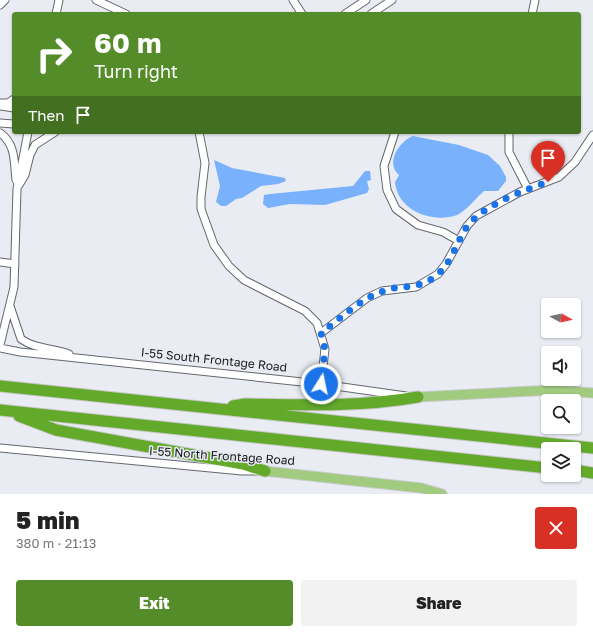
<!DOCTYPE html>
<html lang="en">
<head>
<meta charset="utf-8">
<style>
  :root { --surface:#fff; --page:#f2f2f2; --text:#222; --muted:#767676; --accent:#538c29 }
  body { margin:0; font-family:"Golos Text",sans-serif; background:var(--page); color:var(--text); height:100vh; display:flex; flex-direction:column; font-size:15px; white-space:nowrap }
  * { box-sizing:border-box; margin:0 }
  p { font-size:13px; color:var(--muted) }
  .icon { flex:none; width:22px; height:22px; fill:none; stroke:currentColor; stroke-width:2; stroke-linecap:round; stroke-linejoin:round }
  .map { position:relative; height:494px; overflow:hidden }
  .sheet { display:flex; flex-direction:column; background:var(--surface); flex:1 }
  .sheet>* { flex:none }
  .banner { position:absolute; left:12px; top:12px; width:569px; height:122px; border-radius:4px; box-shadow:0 1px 3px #0004; background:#538c29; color:#fff; overflow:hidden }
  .needle { width:26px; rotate:98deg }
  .buttons { position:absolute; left:541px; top:298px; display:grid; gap:8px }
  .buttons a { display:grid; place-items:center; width:40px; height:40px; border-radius:4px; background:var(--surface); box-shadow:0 1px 3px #0004; font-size:20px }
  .pin { position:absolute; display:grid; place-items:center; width:34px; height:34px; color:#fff; margin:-41px -17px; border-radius:50% 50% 50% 0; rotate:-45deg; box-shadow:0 0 4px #0007 }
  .pin .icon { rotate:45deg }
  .me { position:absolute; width:44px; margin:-22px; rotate:10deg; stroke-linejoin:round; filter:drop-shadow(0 0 3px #0008) }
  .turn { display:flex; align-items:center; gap:14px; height:84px; padding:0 16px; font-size:18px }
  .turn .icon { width:52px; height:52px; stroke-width:2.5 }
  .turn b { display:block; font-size:28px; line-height:34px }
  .then { display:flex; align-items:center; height:38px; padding:0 16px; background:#0003; gap:8px; font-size:15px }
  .round { display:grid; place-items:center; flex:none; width:42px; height:42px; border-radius:4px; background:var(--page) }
  .head { display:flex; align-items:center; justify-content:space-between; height:68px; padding:0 16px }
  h1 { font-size:24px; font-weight:800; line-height:30px }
  .cta { display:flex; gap:8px; margin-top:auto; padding:8px 16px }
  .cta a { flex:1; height:46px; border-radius:4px; background:var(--accent); color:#fff; font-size:16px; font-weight:800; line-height:46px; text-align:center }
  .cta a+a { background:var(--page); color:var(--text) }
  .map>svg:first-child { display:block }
  .water { fill:#7ab1fc }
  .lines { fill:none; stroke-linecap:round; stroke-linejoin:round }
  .minor-casing { stroke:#64676d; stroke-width:9 }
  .major-casing { stroke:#c7c8c8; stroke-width:11 }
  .highway-casing { stroke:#c7c8c8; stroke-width:13 }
  .minor { stroke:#fff; stroke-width:7 }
  .major { stroke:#a1cc80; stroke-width:9 }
  .highway { stroke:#63aa2b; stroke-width:11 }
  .route { stroke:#1a73e8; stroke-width:7; stroke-dasharray:0 12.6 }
  .labels { text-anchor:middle; stroke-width:3; stroke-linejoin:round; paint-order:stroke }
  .street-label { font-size:12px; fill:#16181a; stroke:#e9edf3 }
</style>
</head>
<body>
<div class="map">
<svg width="593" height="494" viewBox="0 0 593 494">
  <rect width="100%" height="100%" fill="#e9edf3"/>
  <path class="water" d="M413 136 459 145 488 155 500 166 506 177V181L498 191H484C477 197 465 212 457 215 432 224 397 210 395 182L399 175C385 164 399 141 413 136Z
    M214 160 232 168 285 178 286 181 278 184 261 186 242 198 236 199 226 206H221L216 202 220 186Z
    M365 171H370L371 180 367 181 369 189 367 193 325 205 290 204 268 208 263 204 264 195 270 194 353 186Z"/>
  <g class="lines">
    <defs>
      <path id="minor" d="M96 0 126 14
        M293 0 302 14
        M0 5 5 0
        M56 14 59 0
        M345 14 366 0
        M371 14 392 0
        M532 14 535 0
        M0 103H8L14 99
        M0 106 14 108
        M0 123 14 124
        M199 132 205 163 201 197V209L214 245 229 266 244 280 305 311 317 323 325 349 321 384
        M395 132 384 166 387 190 396 209 418 225 443 232 459 241
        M509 132V152L528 189
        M0 133C16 144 14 163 16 180
        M19 185 25 175 30 155 35 145 55 132
        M0 262 15 264
        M10 306 21 339C35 349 53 348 69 354
        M321 333 367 298 382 291 416 287 438 274 446 264 467 226 476 216 520 192 559 177 575 162 593 135
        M0 345 14 287 17 189 28 132
        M0 348 20 352 321 384 406 396
        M0 448 242 471H257"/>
      <path id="major" d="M418 397 554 390 593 393
        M265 471 421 488 442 494"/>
      <path id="highway" d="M0 386 593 448
        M233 406 245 404C302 405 361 407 418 397
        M0 410 548 468
        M19 416 56 430 243 464 265 471
        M574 470 593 473"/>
    </defs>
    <use href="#minor" class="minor-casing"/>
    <use href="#major" class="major-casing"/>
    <use href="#highway" class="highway-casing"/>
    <use href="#minor" class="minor"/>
    <use href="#major" class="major"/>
    <use href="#highway" class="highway"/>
  </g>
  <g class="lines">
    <path class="route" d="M321 384 325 349 321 333C340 319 359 300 381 292 401 283 418 292 438 274 451 263 457 242 466 228 481 206 524 190 548 182"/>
  </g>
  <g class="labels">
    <g class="street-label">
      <text transform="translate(214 360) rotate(6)" y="4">I-55 South Frontage Road</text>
      <text transform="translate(222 456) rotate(4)" y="4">I-55 North Frontage Road</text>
    </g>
  </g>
</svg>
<div class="buttons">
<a><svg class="needle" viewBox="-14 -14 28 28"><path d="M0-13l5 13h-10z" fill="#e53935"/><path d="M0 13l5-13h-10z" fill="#767676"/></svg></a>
<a><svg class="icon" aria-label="sound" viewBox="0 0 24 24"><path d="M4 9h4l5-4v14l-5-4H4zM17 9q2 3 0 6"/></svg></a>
<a><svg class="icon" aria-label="search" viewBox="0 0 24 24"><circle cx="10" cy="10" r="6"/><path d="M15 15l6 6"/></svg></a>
<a><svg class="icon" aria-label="layers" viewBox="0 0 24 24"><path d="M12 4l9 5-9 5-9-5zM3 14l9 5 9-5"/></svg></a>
</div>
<div class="pin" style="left:548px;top:182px;background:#d93025"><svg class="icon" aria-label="arrive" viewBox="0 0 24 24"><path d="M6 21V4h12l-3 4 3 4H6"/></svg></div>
<svg class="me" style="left:321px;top:384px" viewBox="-20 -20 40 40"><circle r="17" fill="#1a73e8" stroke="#fff" stroke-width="3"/><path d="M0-11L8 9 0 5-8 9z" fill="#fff"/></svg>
<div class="banner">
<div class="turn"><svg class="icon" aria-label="right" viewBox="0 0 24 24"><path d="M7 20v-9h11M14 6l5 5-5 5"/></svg><div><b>60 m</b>Turn right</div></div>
<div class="then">Then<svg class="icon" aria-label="arrive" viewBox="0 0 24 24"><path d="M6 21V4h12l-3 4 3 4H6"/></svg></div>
</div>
</div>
<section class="sheet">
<div class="head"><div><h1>5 min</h1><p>380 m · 21:13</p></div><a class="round" style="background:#d93025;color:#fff"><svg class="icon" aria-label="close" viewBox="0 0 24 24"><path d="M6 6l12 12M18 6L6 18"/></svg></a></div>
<div class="cta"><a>Exit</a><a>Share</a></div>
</section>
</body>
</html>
